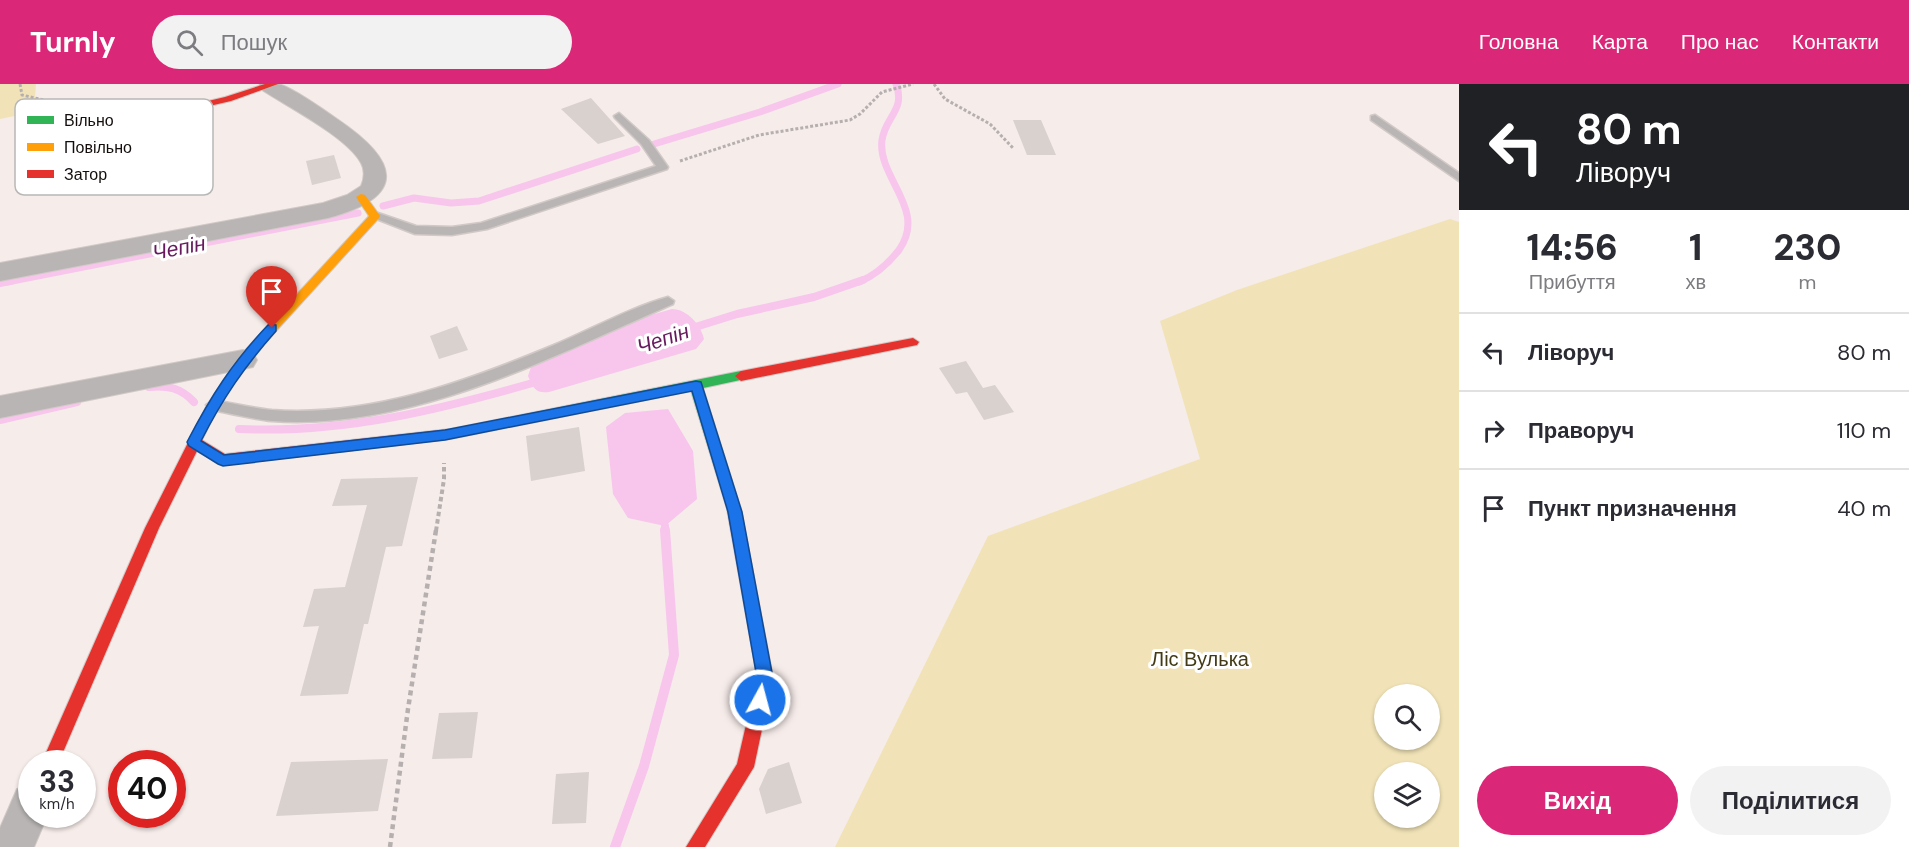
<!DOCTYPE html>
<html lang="uk">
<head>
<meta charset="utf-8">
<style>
  :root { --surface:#fff; --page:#f2f2f3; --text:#2b2b33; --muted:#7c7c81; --line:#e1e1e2; --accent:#db2777 }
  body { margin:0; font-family:"DM Sans",sans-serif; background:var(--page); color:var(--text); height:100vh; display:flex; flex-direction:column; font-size:22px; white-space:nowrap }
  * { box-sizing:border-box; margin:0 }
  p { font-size:20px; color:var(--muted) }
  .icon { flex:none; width:33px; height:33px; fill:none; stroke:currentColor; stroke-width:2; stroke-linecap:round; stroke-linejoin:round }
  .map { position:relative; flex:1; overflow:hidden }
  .details { display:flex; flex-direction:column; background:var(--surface); width:450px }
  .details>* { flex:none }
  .guide { background:#202124; color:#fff; overflow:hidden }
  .fabs { position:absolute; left:1374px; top:600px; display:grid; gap:12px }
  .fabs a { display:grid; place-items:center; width:66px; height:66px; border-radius:50%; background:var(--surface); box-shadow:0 2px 4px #0004; font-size:30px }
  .speed { position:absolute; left:18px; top:666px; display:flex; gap:12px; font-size:30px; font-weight:700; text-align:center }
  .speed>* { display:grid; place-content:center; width:78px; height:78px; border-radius:50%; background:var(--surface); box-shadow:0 2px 4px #0004; line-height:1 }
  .speed small { font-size:15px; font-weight:400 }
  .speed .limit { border:9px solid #d22; background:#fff; color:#111 }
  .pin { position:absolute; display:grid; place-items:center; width:51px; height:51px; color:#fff; margin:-62px -26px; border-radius:50% 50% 50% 0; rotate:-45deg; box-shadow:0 0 6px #0007 }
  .pin .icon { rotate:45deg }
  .me { position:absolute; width:66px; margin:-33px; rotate:7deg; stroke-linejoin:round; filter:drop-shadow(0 0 4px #0008) }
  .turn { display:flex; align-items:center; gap:21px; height:126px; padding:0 18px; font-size:27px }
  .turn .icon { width:78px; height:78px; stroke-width:2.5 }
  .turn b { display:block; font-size:42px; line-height:51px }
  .eta { display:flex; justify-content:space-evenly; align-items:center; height:102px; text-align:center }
  .eta b { font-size:36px; font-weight:800; line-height:42px }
  .primary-button { display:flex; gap:12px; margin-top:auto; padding:12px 18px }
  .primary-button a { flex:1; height:69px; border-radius:36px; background:var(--accent); color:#fff; font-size:24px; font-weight:800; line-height:69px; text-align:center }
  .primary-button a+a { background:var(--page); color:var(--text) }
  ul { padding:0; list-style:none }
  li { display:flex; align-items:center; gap:18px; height:78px; padding:0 18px; border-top:2px solid var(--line) }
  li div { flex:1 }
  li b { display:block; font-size:22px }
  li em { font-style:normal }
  header { display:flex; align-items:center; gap:36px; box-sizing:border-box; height:84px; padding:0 30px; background:var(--accent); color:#fff }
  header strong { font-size:28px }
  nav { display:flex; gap:33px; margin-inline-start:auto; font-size:21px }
  .search { width:420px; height:54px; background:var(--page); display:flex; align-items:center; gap:15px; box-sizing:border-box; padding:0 21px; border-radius:33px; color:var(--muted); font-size:22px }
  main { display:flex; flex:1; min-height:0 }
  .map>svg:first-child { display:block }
  .green { fill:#f1e3b7; fill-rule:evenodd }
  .water { fill:#f8c5ec }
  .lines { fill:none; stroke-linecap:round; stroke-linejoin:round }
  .stream-far2 { stroke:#f8c5ec; stroke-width:7 }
  .stream-far1 { stroke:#f8c5ec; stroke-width:8 }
  .stream { stroke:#f8c5ec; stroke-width:10 }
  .building { fill:#d8d1ce }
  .lane-casing { stroke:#d1c9c7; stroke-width:3 }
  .street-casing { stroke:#d1c9c7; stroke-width:2 }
  .fast-casing { stroke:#d1c9c7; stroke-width:2 }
  .slow-casing { stroke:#d1c9c7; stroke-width:2 }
  .jam-casing { stroke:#d1c9c7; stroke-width:2 }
  .path-far2 { stroke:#b5b0af; stroke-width:3; stroke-dasharray:3 2; stroke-linecap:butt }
  .path-far1 { stroke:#b5b0af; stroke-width:4; stroke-dasharray:4.5 3; stroke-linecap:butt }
  .path { stroke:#b5b0af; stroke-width:4.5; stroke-dasharray:5 4; stroke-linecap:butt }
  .lane { fill:#b8b5b4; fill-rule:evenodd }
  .street { fill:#b8b5b4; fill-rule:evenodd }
  .fast { fill:#30b455; fill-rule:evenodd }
  .slow { fill:#ff9f0a; fill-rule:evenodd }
  .jam { fill:#e5322d; fill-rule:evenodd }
  .route { fill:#1a73e8; stroke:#114b97; stroke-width:1.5 }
  .labels { text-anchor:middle; stroke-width:6; stroke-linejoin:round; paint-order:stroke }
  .park-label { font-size:20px; fill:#433b16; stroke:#fff }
  .water-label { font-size:21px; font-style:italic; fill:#67195e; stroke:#fff }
  .key { fill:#fff; stroke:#b8b7b6; stroke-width:1.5 }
  .key-label { font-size:16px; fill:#130e0c }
</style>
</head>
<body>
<header>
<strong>Turnly</strong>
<div class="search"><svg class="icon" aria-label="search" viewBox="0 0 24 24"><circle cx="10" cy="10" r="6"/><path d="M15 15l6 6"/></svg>Пошук</div>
<nav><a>Головна</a><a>Карта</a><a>Про нас</a><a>Контакти</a></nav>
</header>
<main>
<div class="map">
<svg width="1459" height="763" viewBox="0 0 1459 763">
  <rect width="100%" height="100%" fill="#f6ecea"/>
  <path class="green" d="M0 0H36L34 28 0 35Z
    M1450 135 1459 138V763H835L988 452 1200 375 1160 237 1237 206ZM1430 610V656H1384V610ZM1384 688H1430V734H1384Z"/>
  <path class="water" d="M672 225C687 225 701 241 704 255L696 265 549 308C535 310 533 303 528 292L531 283 651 231Z
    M668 325 693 367 697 415 665 442 628 434 613 410 606 343 625 329Z"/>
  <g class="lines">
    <path class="stream-far2" d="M654 60 760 28 838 0
      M383 122 414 114 451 119 479 117 637 65
      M7 198 358 129
      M859 198C876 191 888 180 899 166 928 125 877 94 882 56 885 33 906 26 896 0"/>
    <path class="stream-far1" d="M0 199 14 196
      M689 245 737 230 814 213 863 196
      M149 303C168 301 181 304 194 318
      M0 336 77 318
      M239 345C344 350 443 325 543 296
      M665 442V447"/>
    <path class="stream" d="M615 763 644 682 674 571 665 446"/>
  </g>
  <path class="building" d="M591 14 625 52 598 60 561 25Z
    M1013 36H1041L1056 71H1027Z
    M334 71 341 94 312 101 306 77Z
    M457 242 468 266 439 275 430 252Z
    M966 277 983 304 995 301 1014 328 984 336 967 308 956 310 939 284Z
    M579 343 585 387 531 397 526 352Z
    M418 393 402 462 386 463 368 540H364L348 610 300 612 319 542 303 543 314 505 345 503 367 421 332 422 341 395Z
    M478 628 472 674 432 675 439 629Z
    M388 675 378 727 276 732 291 678Z
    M789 678 802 719 766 730 759 705 768 685Z
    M589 688 586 739 552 740 556 690Z"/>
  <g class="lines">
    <defs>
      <path id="lane" d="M619 29 649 56 668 83 667 85 487 145 452 151 415 150 369 132 375 128 416 142 452 143 481 139 656 82 641 60 615 34 614 32Z
        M1375 31 1459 89V97L1371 36V32Z
        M668 213 674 217 673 220C549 274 410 347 272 337 252 335 232 330 213 326L206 321 213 316C232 319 252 324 272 326 370 333 465 298 554 261 592 245 629 224 668 213Z"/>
      <path id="street" d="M260 0C266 0 273 0 278 0 290 2 326 27 337 35 398 76 410 112 328 134L0 197V179L323 119 347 111 361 102C364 95 365 86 361 79 347 53 288 23 262 6L259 2Z
        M243 266 253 269 257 276 253 283 0 334V312Z
        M32 700V730H48L34 763H0V744L17 705Z"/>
      <path id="fast" d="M741 287 745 289 747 292 745 295 703 304 741 425 739 429 734 431 729 429 727 425 691 307 450 355 443 350 450 345Z"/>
      <path id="slow" d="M361 110 365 111 380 132 379 134 247 279 239 291H231L229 288 239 273 369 132 356 113Z"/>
      <path id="jam" d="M265 0H278L231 17 62 56 57 53 225 13Z
        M913 254 919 258 917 261 741 297 735 292 741 287Z
        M235 283 241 288 218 323 202 356 225 370 450 345 457 350 450 355 223 381 197 367 159 444 58 680H41L145 444 207 321 231 285Z
        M734 419 739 421 741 425 773 593 754 683 705 763H686L737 680 757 593 727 425 729 421Z"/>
    </defs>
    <use href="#lane" class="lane-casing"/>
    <use href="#street" class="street-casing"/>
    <use href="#fast" class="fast-casing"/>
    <use href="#slow" class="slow-casing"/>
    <use href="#jam" class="jam-casing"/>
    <path class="path-far2" d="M20 0 22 11 82 25
      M934 0 945 15 990 40 1013 64
      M680 77 759 51 850 36 860 30 882 8 913 0"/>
    <path class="path-far1" d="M436 447 444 395V379"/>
    <path class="path" d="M390 763 408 625 436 446"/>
    <use href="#lane" class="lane"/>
    <use href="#street" class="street"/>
    <use href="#fast" class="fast"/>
    <use href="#slow" class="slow"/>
    <use href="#jam" class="jam"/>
  </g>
  <path class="route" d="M272 240 276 241V247C244 283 223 314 201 357L224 371 445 346 696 297 701 298 742 428 773 594 766 622 760 624 754 622 752 616 757 594 728 428 692 307 445 356 223 382 218 380 189 362 187 358C211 312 232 279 268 241Z"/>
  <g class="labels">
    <g class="park-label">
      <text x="1200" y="582">Ліс Вулька</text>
    </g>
    <g class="water-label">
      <text transform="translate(179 164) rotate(-11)" y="7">Чепін</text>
      <text transform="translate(663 255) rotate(-19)" y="7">Чепін</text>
    </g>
  </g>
  <rect x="15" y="15" width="198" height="96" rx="9" class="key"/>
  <rect x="27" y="32" width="27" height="8" fill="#30b455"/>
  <rect x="27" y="59" width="27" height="8" fill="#ff9f0a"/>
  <rect x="27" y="86" width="27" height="8" fill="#e5322d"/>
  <g class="key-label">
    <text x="64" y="42">Вільно</text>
    <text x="64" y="69">Повільно</text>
    <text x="64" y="96">Затор</text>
  </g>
</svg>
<div class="fabs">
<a><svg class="icon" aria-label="search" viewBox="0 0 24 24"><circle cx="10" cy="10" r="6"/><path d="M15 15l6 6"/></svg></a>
<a><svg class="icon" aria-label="layers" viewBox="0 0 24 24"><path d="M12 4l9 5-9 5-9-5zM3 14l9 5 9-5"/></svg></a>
</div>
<div class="speed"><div>33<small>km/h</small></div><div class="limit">40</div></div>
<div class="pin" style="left:272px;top:244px;background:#d93025"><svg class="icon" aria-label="arrive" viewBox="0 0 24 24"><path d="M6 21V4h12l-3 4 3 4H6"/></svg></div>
<svg class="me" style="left:760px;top:616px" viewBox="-20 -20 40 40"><circle r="17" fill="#1a73e8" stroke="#fff" stroke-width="3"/><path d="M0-11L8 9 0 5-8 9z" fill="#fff"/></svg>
</div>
<section class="details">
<div class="guide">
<div class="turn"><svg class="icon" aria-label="left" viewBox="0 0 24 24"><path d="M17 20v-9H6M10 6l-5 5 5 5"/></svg><div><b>80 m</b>Ліворуч</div></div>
</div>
<div class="eta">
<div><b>14:56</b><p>Прибуття</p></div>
<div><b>1</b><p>хв</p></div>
<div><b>230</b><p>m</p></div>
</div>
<ul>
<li><svg class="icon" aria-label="left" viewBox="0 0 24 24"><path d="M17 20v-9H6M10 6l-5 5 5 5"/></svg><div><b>Ліворуч</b></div><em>80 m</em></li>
<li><svg class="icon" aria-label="right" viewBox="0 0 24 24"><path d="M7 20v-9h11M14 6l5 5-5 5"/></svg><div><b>Праворуч</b></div><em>110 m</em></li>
<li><svg class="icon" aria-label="arrive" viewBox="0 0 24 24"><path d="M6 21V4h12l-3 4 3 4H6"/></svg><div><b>Пункт призначення</b></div><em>40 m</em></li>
</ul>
<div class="primary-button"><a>Вихід</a><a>Поділитися</a></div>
</section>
</main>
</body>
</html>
